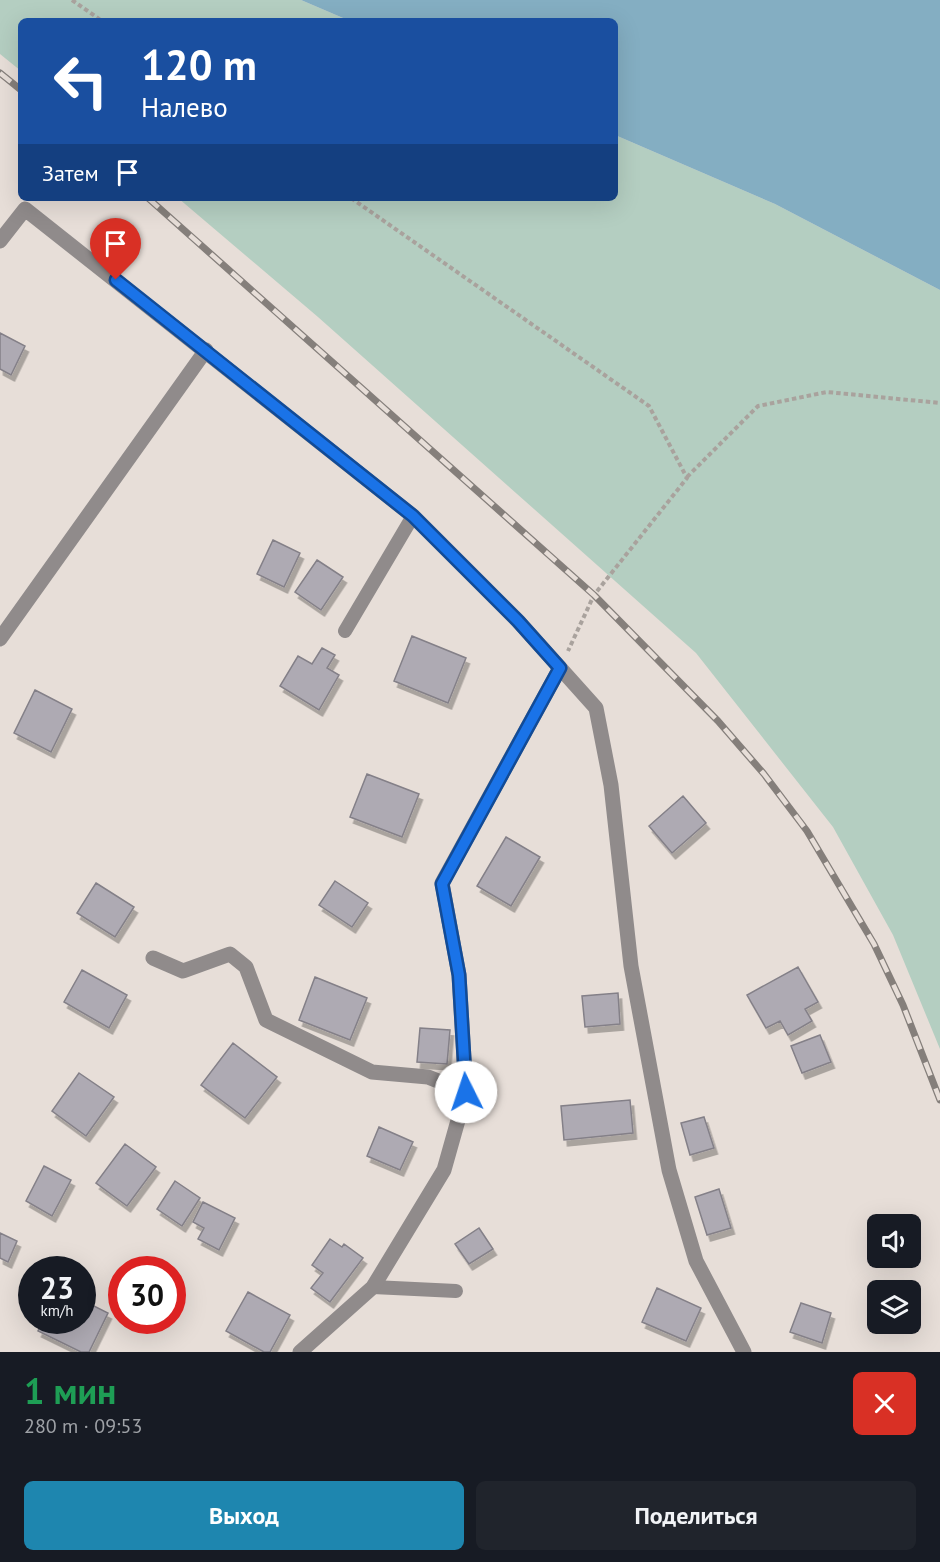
<!DOCTYPE html>
<html lang="ru">
<head>
<meta charset="utf-8">
<style>
  :root { --surface:#171b24; --page:#20242c; --text:#f1f3f6; --muted:#9ea1a6; --accent:#1e86af }
  body { margin:0; font-family:"PT Sans",sans-serif; background:var(--page); color:var(--text); height:100vh; display:flex; flex-direction:column; font-size:22px; white-space:nowrap }
  * { box-sizing:border-box; margin:0 }
  p { font-size:20px; color:var(--muted) }
  .icon { flex:none; width:33px; height:33px; fill:none; stroke:currentColor; stroke-width:2; stroke-linecap:round; stroke-linejoin:round }
  .map { position:relative; height:1352px; overflow:hidden }
  .sheet { display:flex; flex-direction:column; background:var(--surface); flex:1 }
  .sheet>* { flex:none }
  .top-card { position:absolute; left:18px; top:18px; width:600px; height:183px; border-radius:9px; box-shadow:0 6px 24px #0002; background:#1a4fa0; color:#fff; overflow:hidden }
  .fabs { position:absolute; left:867px; top:1214px; display:grid; gap:12px }
  .fabs a { display:grid; place-items:center; width:54px; height:54px; border-radius:9px; background:var(--surface); box-shadow:0 6px 24px #0002; font-size:30px }
  .speed { position:absolute; left:18px; top:1256px; display:flex; gap:12px; font-size:30px; font-weight:700; text-align:center }
  .speed>* { display:grid; place-content:center; width:78px; height:78px; border-radius:50%; background:var(--surface); box-shadow:0 6px 24px #0002; line-height:1 }
  .speed small { font-size:15px; font-weight:400 }
  .speed .limit { border:9px solid #d22; background:#fff; color:#111 }
  .pin { position:absolute; display:grid; place-items:center; width:51px; height:51px; color:#fff; margin:-62px -26px; border-radius:50% 50% 50% 0; rotate:-45deg; box-shadow:0 0 6px #0007 }
  .pin .icon { rotate:45deg }
  .me { position:absolute; width:66px; margin:-33px; rotate:356deg; stroke-linejoin:round; filter:drop-shadow(0 0 4px #0008) }
  .turn { display:flex; align-items:center; gap:21px; height:126px; padding:0 24px; font-size:27px }
  .turn .icon { width:78px; height:78px; stroke-width:2.5 }
  .turn b { display:block; font-size:42px; line-height:51px }
  .then { display:flex; align-items:center; height:57px; padding:0 24px; background:#0003; gap:12px; font-size:22px }
  .round { display:grid; place-items:center; flex:none; width:63px; height:63px; border-radius:9px; background:var(--page) }
  .headline { display:flex; align-items:center; justify-content:space-between; height:102px; padding:0 24px }
  h1 { font-size:36px; font-weight:600; line-height:45px; color:#1e9e55 }
  .button { display:flex; gap:12px; margin-top:auto; padding:12px 24px }
  .button a { flex:1; height:69px; border-radius:9px; background:var(--accent); color:#fff; font-size:24px; font-weight:600; line-height:69px; text-align:center }
  .button a+a { background:var(--page); color:var(--text) }
  .map>svg:first-child { display:block }
  .green { fill:#b4cec1 }
  .water { fill:#84aec2 }
  .building { fill:#aeaab3; stroke:#848088; stroke-width:1.5; filter:url(#shadow) }
  .lines { fill:none; stroke-linecap:round; stroke-linejoin:round }
  .path { stroke:#a9a29d; stroke-width:4; stroke-dasharray:4.5 3; stroke-linecap:butt }
  .lane { stroke:#908b8b; stroke-width:14 }
  .street { stroke:#908b8b; stroke-width:15 }
  .rail-casing { stroke:#857f7b; stroke-width:7 }
  .rail { stroke:#e7ded8; stroke-width:4.5; stroke-dasharray:14; stroke-linecap:butt }
  .route-casing { stroke:#114b97; stroke-width:15 }
  .route { stroke:#1a73e8; stroke-width:10 }
</style>
</head>
<body>
<div class="map">
<svg width="940" height="1352" viewBox="0 0 940 1352">
  <defs>
    <filter id="shadow"><feDropShadow dx="3.5" dy="6" stdDeviation="0" flood-color="#0004"/></filter>
  </defs>
  <rect width="100%" height="100%" fill="#e7ded8"/>
  <path class="green" d="M0 0H301L350 21H21V71L0 54Z
    M615 135 775 204 940 290V1049L893 935 833 827 696 653 318 317 178 198H615Z"/>
  <path class="water" d="M301 0H940V290L775 204 615 135V21H350Z"/>
  <path class="building" d="M0 333 25 346 11 375 0 369Z
    M273 540 300 553 284 587 257 574Z
    M317 560 343 577 321 610 295 592Z
    M412 636 466 658 448 703 394 681Z
    M322 648 335 655 327 668 339 675 319 710 280 686 298 656 312 664Z
    M35 690 72 709 51 752 14 733Z
    M367 774 419 794 402 837 350 817Z
    M683 796 706 823 672 853 649 826Z
    M506 837 540 857 511 906 477 886Z
    M335 881 368 903 352 927 319 905Z
    M96 883 134 907 115 937 77 913Z
    M798 967 818 1002 805 1009 812 1021 788 1035 780 1021 766 1028 747 995Z
    M82 970 127 995 109 1028 64 1002Z
    M315 977 367 998 350 1040 299 1020Z
    M618 993 620 1024 585 1027 582 996Z
    M420 1028 450 1030 447 1064 417 1062Z
    M820 1035 831 1062 802 1073 791 1046Z
    M233 1043 277 1077 245 1118 201 1085Z
    M79 1073 114 1097 86 1136 52 1111Z
    M630 1100 633 1133 564 1140 561 1106Z
    M704 1117 714 1148 690 1155 681 1123Z
    M379 1127 413 1142 400 1170 367 1156Z
    M125 1144 156 1167 127 1206 96 1183Z
    M44 1166 71 1180 52 1216 26 1201Z
    M175 1181 200 1198 182 1226 157 1209Z
    M719 1189 731 1228 707 1235 695 1197Z
    M203 1202 235 1218 219 1250 198 1239 204 1228 193 1222Z
    M479 1228 493 1249 469 1264 455 1244Z
    M0 1233 17 1241 8 1262 0 1258Z
    M330 1239 342 1247 344 1244 363 1258 330 1302 311 1288 323 1273 312 1265Z
    M657 1288 701 1308 686 1341 642 1322Z
    M248 1292 290 1315 270 1352H264L226 1331Z
    M82 1300 108 1313 89 1352H81L38 1331 43 1320H82Z
    M801 1303 831 1313 822 1343 790 1332Z"/>
  <g class="lines">
    <path class="path" d="M72 0 102 21
      M351 198 649 406 687 478 594 595 568 651
      M687 477 758 406 827 392 940 403"/>
    <path class="lane" d="M345 631 413 516
      M373 1287 456 1291"/>
    <path class="street" d="M0 241 25 209 413 516 518 621 596 708 611 785 631 966 669 1170 696 1261 744 1352
      M0 639 206 350
      M153 958 183 971 230 954 246 967 266 1020 372 1072 428 1077 466 1092
      M300 1352 373 1287 444 1170 466 1092 459 975 442 883 560 668"/>
    <defs>
      <path id="rail" d="M0 73 21 90
        M148 198 594 595 718 721 764 774 807 831 874 944 903 1005 940 1100"/>
    </defs>
    <use href="#rail" class="rail-casing"/>
    <use href="#rail" class="rail"/>
  </g>
  <g class="lines">
    <defs>
      <path id="route" d="M116 280 413 516 518 621 560 668 442 884 459 975 466 1092"/>
    </defs>
    <use href="#route" class="route-casing"/>
    <use href="#route" class="route"/>
  </g>
</svg>
<div class="fabs">
<a><svg class="icon" aria-label="sound" viewBox="0 0 24 24"><path d="M4 9h4l5-4v14l-5-4H4zM17 9q2 3 0 6"/></svg></a>
<a><svg class="icon" aria-label="layers" viewBox="0 0 24 24"><path d="M12 4l9 5-9 5-9-5zM3 14l9 5 9-5"/></svg></a>
</div>
<div class="speed"><div>23<small>km/h</small></div><div class="limit">30</div></div>
<div class="pin" style="left:116px;top:280px;background:#d93025"><svg class="icon" aria-label="arrive" viewBox="0 0 24 24"><path d="M6 21V4h12l-3 4 3 4H6"/></svg></div>
<svg class="me" style="left:466px;top:1092px" viewBox="-20 -20 40 40"><circle r="19" fill="#fff"/><path d="M0-13L10 11 0 6-10 11z" fill="#1a73e8"/></svg>
<div class="top-card">
<div class="turn"><svg class="icon" aria-label="left" viewBox="0 0 24 24"><path d="M17 20v-9H6M10 6l-5 5 5 5"/></svg><div><b>120 m</b>Налево</div></div>
<div class="then">Затем<svg class="icon" aria-label="arrive" viewBox="0 0 24 24"><path d="M6 21V4h12l-3 4 3 4H6"/></svg></div>
</div>
</div>
<section class="sheet">
<div class="headline"><div><h1>1 мин</h1><p>280 m · 09:53</p></div><a class="round" style="background:#d93025;color:#fff"><svg class="icon" aria-label="close" viewBox="0 0 24 24"><path d="M6 6l12 12M18 6L6 18"/></svg></a></div>
<div class="button"><a>Выход</a><a>Поделиться</a></div>
</section>
</body>
</html>
